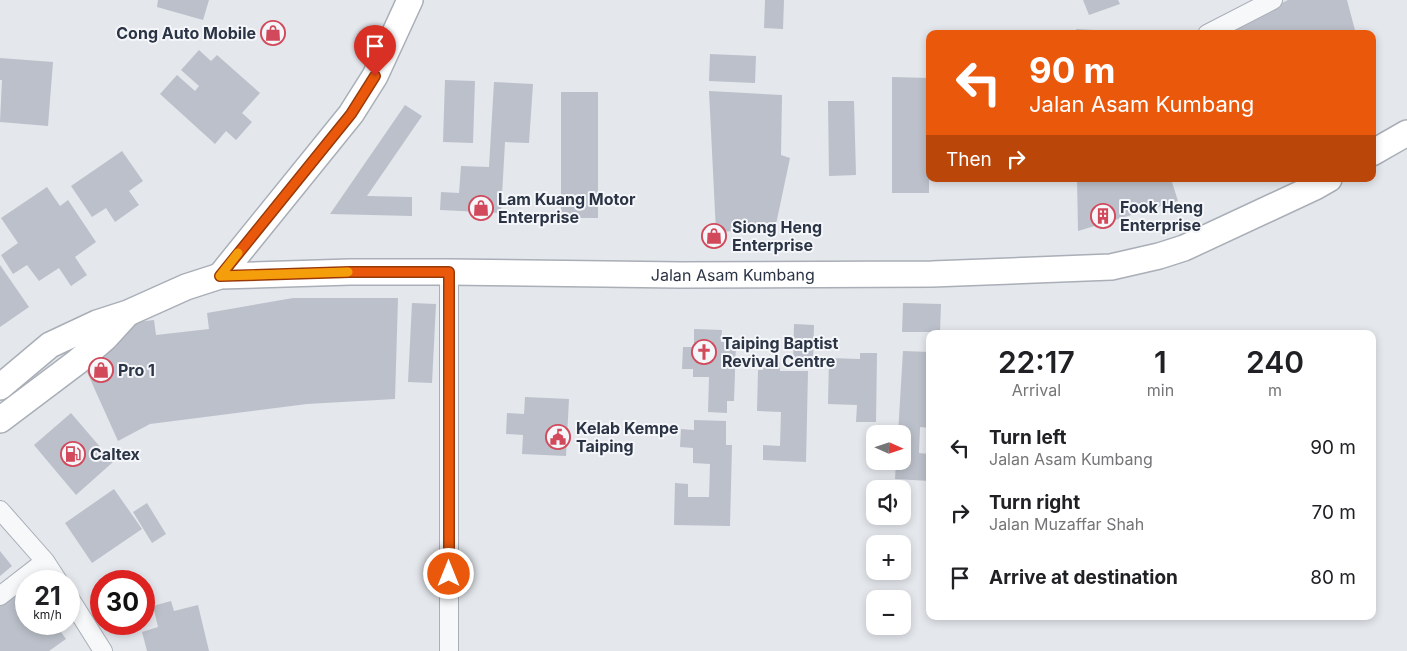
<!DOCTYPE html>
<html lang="en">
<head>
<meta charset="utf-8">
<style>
  :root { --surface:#fff; --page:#f6f6f6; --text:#202124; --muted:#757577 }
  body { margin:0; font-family:Inter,sans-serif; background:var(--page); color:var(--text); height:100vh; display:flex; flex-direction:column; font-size:19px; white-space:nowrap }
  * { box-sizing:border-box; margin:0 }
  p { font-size:16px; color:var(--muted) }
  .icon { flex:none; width:28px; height:28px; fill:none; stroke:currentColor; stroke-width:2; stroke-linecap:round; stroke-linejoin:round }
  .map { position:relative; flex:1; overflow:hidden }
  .details { position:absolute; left:926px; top:330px; width:450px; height:290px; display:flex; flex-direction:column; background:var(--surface); border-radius:10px; box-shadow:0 2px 8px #0003 }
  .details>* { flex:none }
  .guide { position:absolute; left:926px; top:30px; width:450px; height:152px; border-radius:10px; box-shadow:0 2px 8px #0003; background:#ea580c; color:#fff; overflow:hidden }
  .needle { width:32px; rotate:93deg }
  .buttons { position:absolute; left:866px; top:425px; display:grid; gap:10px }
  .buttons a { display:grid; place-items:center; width:45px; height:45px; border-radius:10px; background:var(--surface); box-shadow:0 2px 8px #0003; font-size:25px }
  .speed { position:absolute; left:15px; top:570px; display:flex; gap:10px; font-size:25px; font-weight:700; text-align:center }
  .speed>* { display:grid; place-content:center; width:65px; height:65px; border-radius:50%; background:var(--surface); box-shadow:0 2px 8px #0003; line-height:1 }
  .speed small { font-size:12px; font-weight:400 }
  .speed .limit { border:8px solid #d22; background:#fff; color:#111 }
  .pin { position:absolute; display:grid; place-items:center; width:42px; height:42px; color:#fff; margin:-51px -21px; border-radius:50% 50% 50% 0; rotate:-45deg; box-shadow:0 0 5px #0007 }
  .pin .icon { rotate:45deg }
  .me { position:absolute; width:55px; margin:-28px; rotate:0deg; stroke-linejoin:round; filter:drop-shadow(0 0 4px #0008) }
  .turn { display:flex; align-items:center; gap:18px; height:105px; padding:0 20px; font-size:22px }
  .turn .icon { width:65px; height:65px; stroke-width:2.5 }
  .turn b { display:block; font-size:35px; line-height:42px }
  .then { display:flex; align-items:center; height:48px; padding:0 20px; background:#0003; gap:10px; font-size:19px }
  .eta { display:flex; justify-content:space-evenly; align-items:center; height:85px; text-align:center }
  .eta b { font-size:30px; font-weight:600; line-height:35px }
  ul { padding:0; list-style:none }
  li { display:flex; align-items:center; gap:15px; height:65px; padding:0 20px }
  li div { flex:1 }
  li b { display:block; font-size:19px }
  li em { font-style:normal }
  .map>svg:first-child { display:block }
  .building { fill:#bbc0ca }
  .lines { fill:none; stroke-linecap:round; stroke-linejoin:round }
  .street-casing { stroke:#a9aeb7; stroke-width:20 }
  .secondary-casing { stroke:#a9aeb7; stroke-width:28 }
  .street { stroke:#f7f8fa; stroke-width:18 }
  .secondary { stroke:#fff; stroke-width:25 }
  .route-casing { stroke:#983908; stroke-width:12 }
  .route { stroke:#ea580c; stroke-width:9 }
  .slow { stroke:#f59e0b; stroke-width:9 }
  .labels { text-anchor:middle; stroke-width:4; stroke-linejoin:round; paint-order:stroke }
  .poi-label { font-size:16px; font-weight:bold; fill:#2b3445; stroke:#f4f6f9; text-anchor:start }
  .street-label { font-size:16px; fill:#2b3445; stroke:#f4f6f9 }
</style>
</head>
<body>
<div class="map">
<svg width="1407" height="651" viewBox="0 0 1407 651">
  <rect width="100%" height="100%" fill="#e4e7ec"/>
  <path class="building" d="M158 0H209L203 20 157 7Z
    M765 0H784L783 29 764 28Z
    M1083 0H1118L1120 4 1089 15Z
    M1288 0H1347L1356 34H1218Z
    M1076 29 1095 30V34H1076Z
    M199 50 211 61 217 55 260 93 242 113 252 122 236 140 226 131 215 144 160 94 177 75 195 91 199 86 181 70Z
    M710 54 756 56 755 83 709 81Z
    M0 58 53 62 48 126 0 122 2 80H0Z
    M892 77 930 78 929 193H892Z
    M445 80 475 81 473 143 443 142Z
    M494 82 533 84 529 143 505 142 501 213 440 210 441 192 459 193 461 166 489 167Z
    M709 91 782 95 781 155 790 158 775 229 716 232Z
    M561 92H598V218H561Z
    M828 101H854L856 175 829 176Z
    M405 105 422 116 367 196 412 197V216L330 214Z
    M122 151 143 181 129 191 139 205 115 222 106 208 92 217 71 186Z
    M1077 179H1171L1178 201 1078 231Z
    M47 187 60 206 68 200 96 242 75 257 87 275 71 286 59 268 39 281 27 265 13 274 1 255 18 243 1 218Z
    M0 265 29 307 0 327Z
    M293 298H398L395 399 307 404 150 424 118 441 87 372 93 355 137 322 154 320 156 335 209 329 207 313Z
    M412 303 436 304 432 383 408 382Z
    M903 303 941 304 940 332H902Z
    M794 324 814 325 813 364H793Z
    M694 329 722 330 721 342H736L734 401H727V413L708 412 709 377H693V369H682L683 347H694Z
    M903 351 930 352V428L920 427 919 453 930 454V481L895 479 896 461H902V434H898Z
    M860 353H877L876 422H856L857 405 828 404 829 358 860 359Z
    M764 362H780V371H808L806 462 763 460V445L780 446 781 412 757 411 758 370H763Z
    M525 397 569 399 566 456 522 454 523 435 506 434 507 413 524 414Z
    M71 413 113 462 76 495 34 445Z
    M694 420 726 421V445H732L730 526 674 525 675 483 688 484V497H709L710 464 693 463V448L680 447 681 429 694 430Z
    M114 489 142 529 92 563 65 523Z
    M147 503 166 534 152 543 133 512Z
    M0 551 12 566 0 576Z
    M26 586V624H55L66 639 49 651H0V605Z
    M171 601 174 611 198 605 209 651H147L142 632 158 627 153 606Z"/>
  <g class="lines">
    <defs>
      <path id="street" d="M1207 34 1273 0
        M0 510 45 561 58 581
        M0 596 45 561
        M69 597 103 651
        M449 651V272"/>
      <g id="secondary">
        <path d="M1372 153 1407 133"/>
        <path d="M220 276 351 114 375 76 410 0"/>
        <path id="s1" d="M0 387 50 345 97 323 128 313 186 287 220 276 350 272H449L680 275 932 274 1111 267 1159 256 1184 248 1315 187 1329 179"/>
        <path d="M0 420 77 362 105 338 126 315"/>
      </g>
    </defs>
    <use href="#street" class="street-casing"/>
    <use href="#secondary" class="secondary-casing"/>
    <use href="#street" class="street"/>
    <use href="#secondary" class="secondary"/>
  </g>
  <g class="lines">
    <defs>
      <path id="route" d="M375 76 351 114 220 276 350 272H449V574"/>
    </defs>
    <use href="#route" class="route-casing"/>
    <use href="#route" class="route"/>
    <path class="slow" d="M238 253 220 276 348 272"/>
  </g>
  <defs>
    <symbol id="shop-ring" viewBox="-11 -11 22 22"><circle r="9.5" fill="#f4f6f9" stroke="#d1495b" stroke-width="1.5"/><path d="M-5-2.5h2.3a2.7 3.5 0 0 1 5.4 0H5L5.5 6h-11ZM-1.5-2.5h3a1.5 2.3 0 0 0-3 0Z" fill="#d1495b"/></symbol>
    <symbol id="building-ring" viewBox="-11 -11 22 22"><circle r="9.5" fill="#f4f6f9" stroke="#d1495b" stroke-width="1.5"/><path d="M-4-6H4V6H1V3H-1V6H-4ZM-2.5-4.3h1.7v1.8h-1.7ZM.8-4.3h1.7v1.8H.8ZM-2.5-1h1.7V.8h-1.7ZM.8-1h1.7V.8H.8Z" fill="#d1495b"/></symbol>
    <symbol id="church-ring" viewBox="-11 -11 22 22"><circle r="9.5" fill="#f4f6f9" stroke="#d1495b" stroke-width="1.5"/><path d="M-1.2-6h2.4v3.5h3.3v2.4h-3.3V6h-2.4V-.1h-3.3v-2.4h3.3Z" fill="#d1495b"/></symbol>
    <symbol id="civic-ring" viewBox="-11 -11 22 22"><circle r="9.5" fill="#f4f6f9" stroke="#d1495b" stroke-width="1.5"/><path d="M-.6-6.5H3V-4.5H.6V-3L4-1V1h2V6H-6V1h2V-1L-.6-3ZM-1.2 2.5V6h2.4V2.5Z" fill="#d1495b"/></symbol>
    <symbol id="fuel-ring" viewBox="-11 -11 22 22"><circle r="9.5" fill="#f4f6f9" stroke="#d1495b" stroke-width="1.5"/><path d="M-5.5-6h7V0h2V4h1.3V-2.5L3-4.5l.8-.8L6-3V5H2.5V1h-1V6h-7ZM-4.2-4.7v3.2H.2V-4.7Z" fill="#d1495b"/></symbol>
  </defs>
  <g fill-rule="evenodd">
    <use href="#shop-ring" x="259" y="19" width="28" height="28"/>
    <use href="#shop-ring" x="467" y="194" width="28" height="28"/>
    <use href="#building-ring" x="1089" y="202" width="28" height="28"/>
    <use href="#shop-ring" x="700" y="222" width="28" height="28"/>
    <use href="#church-ring" x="690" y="338" width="28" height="28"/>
    <use href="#shop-ring" x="87" y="356" width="28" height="28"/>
    <use href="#civic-ring" x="544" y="423" width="28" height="28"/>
    <use href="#fuel-ring" x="59" y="440" width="28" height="28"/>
  </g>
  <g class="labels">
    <g class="poi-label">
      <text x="256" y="39" text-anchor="end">Cong Auto Mobile</text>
      <text x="498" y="205">Lam Kuang Motor<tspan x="498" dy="18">Enterprise</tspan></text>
      <text x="1120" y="213">Fook Heng<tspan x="1120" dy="18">Enterprise</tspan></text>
      <text x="732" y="233">Siong Heng<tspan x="732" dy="18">Enterprise</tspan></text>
      <text x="722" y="349">Taiping Baptist<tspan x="722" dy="18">Revival Centre</tspan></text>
      <text x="118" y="376">Pro 1</text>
      <text x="576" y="434">Kelab Kempe<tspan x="576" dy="18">Taiping</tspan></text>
      <text x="90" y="460">Caltex</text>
    </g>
    <g class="street-label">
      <text dy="6" stroke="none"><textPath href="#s1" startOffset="762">Jalan Asam Kumbang</textPath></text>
    </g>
  </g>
</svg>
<div class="buttons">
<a><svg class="needle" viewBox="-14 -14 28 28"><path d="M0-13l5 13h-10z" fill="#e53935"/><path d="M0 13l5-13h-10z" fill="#757577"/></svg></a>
<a><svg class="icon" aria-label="sound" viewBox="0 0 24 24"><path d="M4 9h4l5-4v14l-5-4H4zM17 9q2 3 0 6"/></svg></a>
<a>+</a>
<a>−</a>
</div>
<div class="speed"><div>21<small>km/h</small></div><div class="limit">30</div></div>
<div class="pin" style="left:375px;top:76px;background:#d93025"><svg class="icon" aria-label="arrive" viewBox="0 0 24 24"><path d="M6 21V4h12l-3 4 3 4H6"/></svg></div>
<svg class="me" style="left:449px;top:574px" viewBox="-20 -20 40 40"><circle r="17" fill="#ea580c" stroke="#fff" stroke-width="3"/><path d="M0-11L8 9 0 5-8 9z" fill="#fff"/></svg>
<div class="guide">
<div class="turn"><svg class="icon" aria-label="left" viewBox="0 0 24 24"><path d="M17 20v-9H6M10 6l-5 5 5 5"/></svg><div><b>90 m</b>Jalan Asam Kumbang</div></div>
<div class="then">Then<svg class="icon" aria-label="right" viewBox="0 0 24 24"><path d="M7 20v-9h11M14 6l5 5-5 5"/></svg></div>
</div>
<section class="details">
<div class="eta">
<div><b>22:17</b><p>Arrival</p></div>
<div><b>1</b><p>min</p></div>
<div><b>240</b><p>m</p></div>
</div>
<ul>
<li><svg class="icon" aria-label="left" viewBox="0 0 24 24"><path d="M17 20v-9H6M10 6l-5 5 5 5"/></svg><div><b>Turn left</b><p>Jalan Asam Kumbang</p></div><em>90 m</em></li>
<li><svg class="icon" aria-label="right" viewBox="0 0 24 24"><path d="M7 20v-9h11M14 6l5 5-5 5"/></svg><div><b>Turn right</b><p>Jalan Muzaffar Shah</p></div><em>70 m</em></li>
<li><svg class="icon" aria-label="arrive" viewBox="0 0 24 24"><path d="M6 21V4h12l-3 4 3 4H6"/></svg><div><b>Arrive at destination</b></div><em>80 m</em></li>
</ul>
</section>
</div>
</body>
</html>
